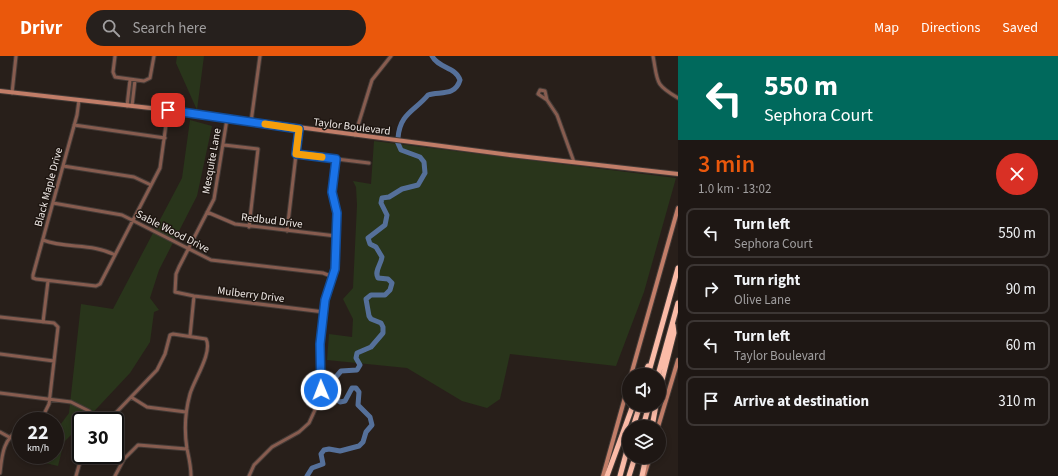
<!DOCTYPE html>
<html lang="en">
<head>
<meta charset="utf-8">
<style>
  :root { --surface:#1e1714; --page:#26201d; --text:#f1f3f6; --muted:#a19fa0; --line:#3c3634; --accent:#ea580c }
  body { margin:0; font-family:"Source Sans 3",sans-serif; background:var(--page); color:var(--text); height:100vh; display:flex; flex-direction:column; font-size:15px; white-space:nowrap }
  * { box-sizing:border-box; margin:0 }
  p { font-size:13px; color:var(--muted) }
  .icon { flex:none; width:22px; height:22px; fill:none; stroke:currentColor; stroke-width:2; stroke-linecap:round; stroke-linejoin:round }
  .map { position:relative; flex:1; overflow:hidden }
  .sheet { display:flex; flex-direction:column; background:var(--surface); width:380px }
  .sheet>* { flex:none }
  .banner { background:#00695c; color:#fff; overflow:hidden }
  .controls { position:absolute; left:622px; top:312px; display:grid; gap:8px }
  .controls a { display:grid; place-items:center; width:44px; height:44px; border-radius:50%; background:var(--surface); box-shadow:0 2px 6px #0003,0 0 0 1px var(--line); font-size:20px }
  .speed { position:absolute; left:12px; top:356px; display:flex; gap:8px; font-size:20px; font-weight:700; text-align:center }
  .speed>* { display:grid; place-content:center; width:52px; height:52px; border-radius:50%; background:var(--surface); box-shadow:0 2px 6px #0003,0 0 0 1px var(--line); line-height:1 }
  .speed small { font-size:10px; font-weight:400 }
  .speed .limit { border:2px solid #111; border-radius:6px; background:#fff; color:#111 }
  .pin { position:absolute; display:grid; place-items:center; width:34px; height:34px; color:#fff; margin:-17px; border-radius:8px; box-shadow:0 2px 6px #0006 }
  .me { position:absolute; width:44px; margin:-22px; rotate:359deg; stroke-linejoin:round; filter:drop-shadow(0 0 3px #0008) }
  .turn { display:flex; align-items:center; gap:14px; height:84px; padding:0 20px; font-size:18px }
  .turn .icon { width:52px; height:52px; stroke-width:2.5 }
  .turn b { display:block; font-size:28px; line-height:34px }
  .round { display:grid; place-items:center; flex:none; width:42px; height:42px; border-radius:21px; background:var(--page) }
  .head { display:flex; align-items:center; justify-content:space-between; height:68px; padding:0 20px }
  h1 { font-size:24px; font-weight:600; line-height:30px; color:var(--accent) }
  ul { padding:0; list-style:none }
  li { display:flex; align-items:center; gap:12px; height:50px; margin:0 8px 6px; padding:0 12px; border:2px solid var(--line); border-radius:8px }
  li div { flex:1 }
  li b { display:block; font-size:15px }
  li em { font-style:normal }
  header { display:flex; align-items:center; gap:24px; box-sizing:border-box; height:56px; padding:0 20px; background:var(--accent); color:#fff }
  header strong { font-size:19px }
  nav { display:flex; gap:22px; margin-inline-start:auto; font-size:14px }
  .search { width:280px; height:36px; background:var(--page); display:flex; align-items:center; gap:10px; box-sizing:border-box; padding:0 14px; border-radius:22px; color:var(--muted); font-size:15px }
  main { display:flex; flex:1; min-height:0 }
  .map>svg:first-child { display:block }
  .green { fill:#29351b }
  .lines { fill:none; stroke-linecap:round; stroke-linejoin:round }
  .river { stroke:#55709a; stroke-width:5 }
  .street-casing { stroke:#443b37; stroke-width:5 }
  .secondary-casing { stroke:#443b37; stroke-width:6 }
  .highway-casing { stroke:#443b37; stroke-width:7 }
  .street { stroke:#875c4f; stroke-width:3 }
  .secondary { stroke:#c17d68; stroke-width:4 }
  .highway { stroke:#fbbba7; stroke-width:5 }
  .route-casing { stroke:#114b97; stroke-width:10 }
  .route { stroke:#1a73e8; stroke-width:7 }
  .slow { stroke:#f59e0b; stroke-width:7 }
  .labels { text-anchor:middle; stroke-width:3; stroke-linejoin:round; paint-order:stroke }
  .street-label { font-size:11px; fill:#f0eae7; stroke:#1e1611 }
</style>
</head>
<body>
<header>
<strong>Drivr</strong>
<div class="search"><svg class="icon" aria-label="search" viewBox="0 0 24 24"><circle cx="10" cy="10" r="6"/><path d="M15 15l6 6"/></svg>Search here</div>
<nav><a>Map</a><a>Directions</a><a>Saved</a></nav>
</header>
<main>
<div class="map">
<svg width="678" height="420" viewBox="0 0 678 420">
  <rect width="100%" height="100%" fill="#281f1a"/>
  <path class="green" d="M177 0H204L197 54 176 7Z
    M190 64 212 70 197 140 159 214 150 242 159 254 154 256 150 286 130 317 85 365H81V369L64 386 58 410 41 406 42 399H55V376L69 357 81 248 113 253 182 122Z
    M374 85 676 122 644 236 616 310 510 298 500 343 487 352 462 345 407 312 327 304 329 278 352 281 353 263 343 243 353 232 357 149 356 131 353 125 371 128Z"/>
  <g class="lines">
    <path class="river" d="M398 82C400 57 415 55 428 39 439 35 455 41 460 24 456 11 438 12 432 0
      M307 420 312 412 323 408 321 398 324 394 329 393 340 395 359 390 363 386 366 376 372 369 370 361 358 349 359 336 356 332H352L345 345 340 346 337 344 335 322 341 315 357 314 360 309 356 302 357 297 371 291 383 277V271L381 267 371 263 369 260 366 243 371 239H385L390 234 392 227 388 223 378 222C374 215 381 209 382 201L376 191 370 188 368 182 385 169 387 159 381 147 382 142 389 141 402 133 418 129 425 117 424 106 420 101 401 94 397 85"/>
    <defs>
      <path id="street" d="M115 0 113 16 115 21 144 25 150 22 154 0
        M653 0C658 26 654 28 678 42
        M540 34 545 35 547 44 538 38Z
        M12 37 16 0
        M79 44 77 59 33 219V222L36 223 96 230 100 228 160 112 168 54
        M547 44 557 59 574 106
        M127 50 130 24
        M132 50 135 24
        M227 63 214 143 179 211 176 218 175 236 194 240 324 256
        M251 66 260 0
        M74 69 165 82
        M355 79 372 24 391 0
        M224 89 258 93 249 171
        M296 98 369 107
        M63 110 134 121 151 129
        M53 147 122 159 211 204 323 217 333 221
        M207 156 235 168 336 180
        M287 175 299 73
        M43 184C66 193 92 187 115 199
        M0 261 54 267 58 271 49 348 43 360 37 365
        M43 266 48 225
        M190 280 194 240
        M0 298 54 305
        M0 337 71 346 89 355 99 365
        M131 341 147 351 186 356
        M108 365 157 314 165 298 170 279 173 278 206 283C213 296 194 324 190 338 185 356 184 374 187 393 189 402 191 410 191 420
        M0 376 9 381
        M0 417C2 398 3 383 21 372
        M76 420 82 399
        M115 420 124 403 138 389 187 393
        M249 420 254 409 272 391 299 376 309 367 320 343V288L325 244 335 213 337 157 332 136 336 103"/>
      <path id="secondary" d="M0 35 168 54 510 99 678 118
        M631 319 678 152
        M658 371 678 304
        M603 420 629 327
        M644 420 650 401"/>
      <path id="highway" d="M644 319 648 310
        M648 319 678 212
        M658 319 678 247
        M659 336 674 277 673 269
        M633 371 640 349
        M643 371 649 349
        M652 371 656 349
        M607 420 633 349
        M620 420 629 387
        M629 420 635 401
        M642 420 646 401"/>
    </defs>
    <use href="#street" class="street-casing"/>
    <use href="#secondary" class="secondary-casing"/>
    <use href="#highway" class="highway-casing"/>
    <use href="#street" class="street"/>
    <use href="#secondary" class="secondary"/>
    <use href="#highway" class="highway"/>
  </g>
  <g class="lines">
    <defs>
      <path id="route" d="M168 54 299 73 296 98 336 103 332 136 337 157 335 213 325 244 320 288 321 334"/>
    </defs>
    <use href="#route" class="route-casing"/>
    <use href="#route" class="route"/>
    <path class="slow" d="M265 68 299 73 296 98 322 101"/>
  </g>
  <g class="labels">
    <g class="street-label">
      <text transform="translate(352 70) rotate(7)" y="4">Taylor Boulevard</text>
      <text transform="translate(211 105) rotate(-80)" y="4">Mesquite Lane</text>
      <text transform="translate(48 131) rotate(-75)" y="4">Black Maple Drive</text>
      <text transform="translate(272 164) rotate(7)" y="4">Redbud Drive</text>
      <text transform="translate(173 175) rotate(27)" y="4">Sable Wood Drive</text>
      <text transform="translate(251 238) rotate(7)" y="4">Mulberry Drive</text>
    </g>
  </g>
</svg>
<div class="controls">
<a><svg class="icon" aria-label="sound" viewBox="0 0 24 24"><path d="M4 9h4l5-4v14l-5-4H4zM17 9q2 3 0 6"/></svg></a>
<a><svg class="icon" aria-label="layers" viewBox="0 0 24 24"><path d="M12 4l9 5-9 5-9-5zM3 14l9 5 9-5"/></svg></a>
</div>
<div class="speed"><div>22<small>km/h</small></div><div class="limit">30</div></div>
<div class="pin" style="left:168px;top:54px;background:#d93025"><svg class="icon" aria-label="arrive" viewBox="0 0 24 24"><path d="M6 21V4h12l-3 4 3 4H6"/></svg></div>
<svg class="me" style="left:321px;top:334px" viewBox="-20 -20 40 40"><circle r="17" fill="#1a73e8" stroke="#fff" stroke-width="3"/><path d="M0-11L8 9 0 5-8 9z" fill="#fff"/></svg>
</div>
<section class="sheet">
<div class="banner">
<div class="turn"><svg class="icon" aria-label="left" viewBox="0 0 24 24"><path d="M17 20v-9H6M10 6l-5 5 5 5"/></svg><div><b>550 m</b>Sephora Court</div></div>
</div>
<div class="head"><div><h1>3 min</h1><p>1.0 km · 13:02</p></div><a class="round" style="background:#d93025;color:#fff"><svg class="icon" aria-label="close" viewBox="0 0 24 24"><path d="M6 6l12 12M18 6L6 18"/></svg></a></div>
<ul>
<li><svg class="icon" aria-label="left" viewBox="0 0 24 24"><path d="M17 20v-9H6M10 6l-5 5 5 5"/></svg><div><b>Turn left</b><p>Sephora Court</p></div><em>550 m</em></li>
<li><svg class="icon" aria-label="right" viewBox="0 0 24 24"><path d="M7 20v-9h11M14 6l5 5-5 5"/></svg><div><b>Turn right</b><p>Olive Lane</p></div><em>90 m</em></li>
<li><svg class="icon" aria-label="left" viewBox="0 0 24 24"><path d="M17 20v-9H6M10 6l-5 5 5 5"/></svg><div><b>Turn left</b><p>Taylor Boulevard</p></div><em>60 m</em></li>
<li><svg class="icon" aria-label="arrive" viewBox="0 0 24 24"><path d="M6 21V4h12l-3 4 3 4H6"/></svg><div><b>Arrive at destination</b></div><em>310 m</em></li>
</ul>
</section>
</main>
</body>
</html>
